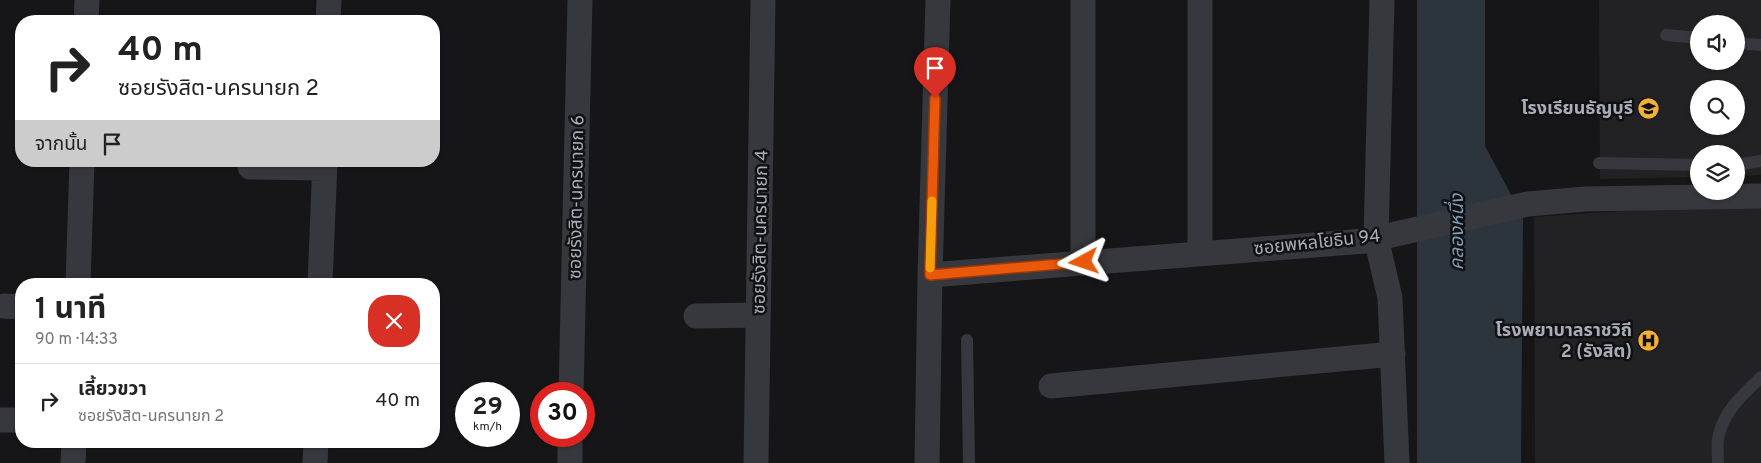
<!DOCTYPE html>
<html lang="th">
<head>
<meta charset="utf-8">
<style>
  :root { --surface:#fff; --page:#f6f6f6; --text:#222; --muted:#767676; --line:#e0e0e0 }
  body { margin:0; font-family:Overpass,"Noto Sans Thai",sans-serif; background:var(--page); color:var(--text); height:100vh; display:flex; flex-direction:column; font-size:19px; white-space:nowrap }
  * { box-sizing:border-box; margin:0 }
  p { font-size:16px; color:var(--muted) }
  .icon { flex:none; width:28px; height:28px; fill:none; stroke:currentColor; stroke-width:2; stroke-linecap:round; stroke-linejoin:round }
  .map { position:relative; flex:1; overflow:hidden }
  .details { position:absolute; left:15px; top:278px; width:425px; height:170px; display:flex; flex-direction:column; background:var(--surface); border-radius:20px; box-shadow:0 1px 4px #0004 }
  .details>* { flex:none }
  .hud { position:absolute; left:15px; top:15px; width:425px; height:152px; border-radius:20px; box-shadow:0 1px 4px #0004; background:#fff; color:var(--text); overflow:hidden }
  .tools { position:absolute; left:1690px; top:15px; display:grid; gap:10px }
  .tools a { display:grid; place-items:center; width:55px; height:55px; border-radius:50%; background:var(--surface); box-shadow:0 1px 4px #0004; font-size:25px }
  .speed { position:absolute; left:455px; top:382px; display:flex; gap:10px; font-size:25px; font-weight:700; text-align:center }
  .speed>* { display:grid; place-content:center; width:65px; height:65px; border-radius:50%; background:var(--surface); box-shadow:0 1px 4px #0004; line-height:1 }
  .speed small { font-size:12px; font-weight:400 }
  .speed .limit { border:8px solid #d22; background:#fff; color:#111 }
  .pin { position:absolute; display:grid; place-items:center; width:42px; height:42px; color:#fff; margin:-51px -21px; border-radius:50% 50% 50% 0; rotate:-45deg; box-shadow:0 0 5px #0007 }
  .pin .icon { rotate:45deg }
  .me { position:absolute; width:55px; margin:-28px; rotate:265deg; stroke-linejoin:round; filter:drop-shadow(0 0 4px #0008) }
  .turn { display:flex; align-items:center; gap:18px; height:105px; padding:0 20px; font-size:22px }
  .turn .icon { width:65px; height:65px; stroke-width:2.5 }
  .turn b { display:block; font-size:35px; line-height:42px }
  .then { display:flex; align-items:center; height:48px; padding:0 20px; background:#0003; gap:10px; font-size:19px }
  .round { display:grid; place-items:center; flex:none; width:52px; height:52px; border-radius:20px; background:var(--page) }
  .summary { display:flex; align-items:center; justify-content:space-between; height:85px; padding:0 20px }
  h1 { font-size:30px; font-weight:700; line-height:38px }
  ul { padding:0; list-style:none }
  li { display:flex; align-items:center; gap:15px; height:75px; padding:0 20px; border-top:1px solid var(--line) }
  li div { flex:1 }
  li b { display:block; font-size:19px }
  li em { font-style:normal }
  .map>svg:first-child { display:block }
  .built { fill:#222225; fill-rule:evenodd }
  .water { fill:#2c353c }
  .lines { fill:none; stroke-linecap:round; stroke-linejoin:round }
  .lane { stroke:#37383d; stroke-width:12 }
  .street { stroke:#37383d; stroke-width:25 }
  .route-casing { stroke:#983908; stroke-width:12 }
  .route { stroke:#ea580c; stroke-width:9 }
  .slow { stroke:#f59e0b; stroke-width:9 }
  .labels { text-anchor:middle; stroke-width:5; stroke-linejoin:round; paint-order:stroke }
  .poi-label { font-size:18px; font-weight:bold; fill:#a8adb8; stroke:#111113; text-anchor:end }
  .street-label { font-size:18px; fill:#a8adb8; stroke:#111113 }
  .water-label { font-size:19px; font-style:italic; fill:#7f9bb3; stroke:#111113 }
</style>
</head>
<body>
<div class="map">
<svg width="1761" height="463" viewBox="0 0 1761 463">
  <rect width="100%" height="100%" fill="#161618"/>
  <path class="built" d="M1599 0H1761V175L1736 176V154H1699V177L1600 179ZM1699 24H1736V61H1699ZM1699 89H1736V126H1699Z
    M1761 208V463H1535L1534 217 1652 209Z"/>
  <path class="water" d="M1417 0H1485V146L1523 217 1521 463H1417Z"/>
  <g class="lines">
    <path class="lane" d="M1666 35 1699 38
      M1736 43 1761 45
      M1599 163 1699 165
      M1736 165 1761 161
      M967 340 969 463
      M1718 463C1718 455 1717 446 1718 439 1722 413 1743 394 1761 377"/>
    <path class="street" d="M1083 0V262
      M1200 0V253
      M1382 0 1376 238 1390 298 1397 463
      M86 21 87 0
      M328 21 329 0
      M250 167 324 168
      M930 275 1365 241 1528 204 1585 199 1761 196
      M78 284 82 161
      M320 284 325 161
      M4 306 21 307
      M696 316 758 315
      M1051 386 1393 354
      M571 394 580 0
      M0 420H21
      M73 463 74 441
      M315 463 316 441
      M570 463V436
      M756 463 763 0
      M927 463 930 275 938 0"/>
  </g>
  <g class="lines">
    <defs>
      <path id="route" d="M935 98 930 275 1084 262"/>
    </defs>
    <use href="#route" class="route-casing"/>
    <use href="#route" class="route"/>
    <path class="slow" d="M930 268 932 201"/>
  </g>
  <defs>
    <symbol id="school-disc" viewBox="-11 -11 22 22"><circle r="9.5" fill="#f2b134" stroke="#111113"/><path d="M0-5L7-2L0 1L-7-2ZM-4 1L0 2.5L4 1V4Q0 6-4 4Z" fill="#111"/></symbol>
    <symbol id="hospital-disc" viewBox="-11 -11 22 22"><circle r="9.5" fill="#f2b134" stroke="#111113"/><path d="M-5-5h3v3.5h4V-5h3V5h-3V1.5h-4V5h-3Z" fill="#111"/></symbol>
  </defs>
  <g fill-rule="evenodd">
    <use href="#school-disc" x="1636" y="96" width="25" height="25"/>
    <use href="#hospital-disc" x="1636" y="328" width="25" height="25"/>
  </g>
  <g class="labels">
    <g class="poi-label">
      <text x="1633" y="114">โรงเรียนธัญบุรี</text>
      <text x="1632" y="336">โรงพยาบาลราชวิถี<tspan x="1632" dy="21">2 (รังสิต)</tspan></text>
    </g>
    <g class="street-label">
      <text transform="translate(576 197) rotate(-89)" y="6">ซอยรังสิต-นครนายก 6</text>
      <text transform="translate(760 232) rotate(-89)" y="6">ซอยรังสิต-นครนายก 4</text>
      <text transform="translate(1317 242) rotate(-6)" y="6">ซอยพหลโยธิน 94</text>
    </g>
    <g class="water-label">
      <text transform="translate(1456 232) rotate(-90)" y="7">คลองหนึ่ง</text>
    </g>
  </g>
</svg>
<div class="tools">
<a><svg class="icon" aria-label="sound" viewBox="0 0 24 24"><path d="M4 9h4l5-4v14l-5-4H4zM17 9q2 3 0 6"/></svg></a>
<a><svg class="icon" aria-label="search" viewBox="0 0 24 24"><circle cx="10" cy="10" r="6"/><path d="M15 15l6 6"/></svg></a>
<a><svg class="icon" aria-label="layers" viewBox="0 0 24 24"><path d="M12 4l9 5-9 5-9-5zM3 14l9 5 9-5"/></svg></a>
</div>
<div class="speed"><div>29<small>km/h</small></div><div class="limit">30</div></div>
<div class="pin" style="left:935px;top:98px;background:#d93025"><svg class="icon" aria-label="arrive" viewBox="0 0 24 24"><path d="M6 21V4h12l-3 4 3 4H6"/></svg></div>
<svg class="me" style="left:1084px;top:262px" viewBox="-20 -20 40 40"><path d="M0-17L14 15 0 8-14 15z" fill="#ea580c" stroke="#fff" stroke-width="4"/></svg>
<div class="hud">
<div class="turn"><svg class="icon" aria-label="right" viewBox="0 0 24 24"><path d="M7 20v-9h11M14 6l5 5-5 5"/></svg><div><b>40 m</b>ซอยรังสิต-นครนายก 2</div></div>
<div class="then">จากนั้น<svg class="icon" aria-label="arrive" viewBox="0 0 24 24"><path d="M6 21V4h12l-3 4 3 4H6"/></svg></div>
</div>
<section class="details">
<div class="summary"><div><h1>1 นาที</h1><p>90 m · 14:33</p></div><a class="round" style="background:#d93025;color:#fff"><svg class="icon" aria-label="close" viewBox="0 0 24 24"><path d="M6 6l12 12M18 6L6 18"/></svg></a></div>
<ul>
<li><svg class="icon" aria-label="right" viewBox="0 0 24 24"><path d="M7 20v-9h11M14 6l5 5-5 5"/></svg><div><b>เลี้ยวขวา</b><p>ซอยรังสิต-นครนายก 2</p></div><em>40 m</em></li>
</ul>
</section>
</div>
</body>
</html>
